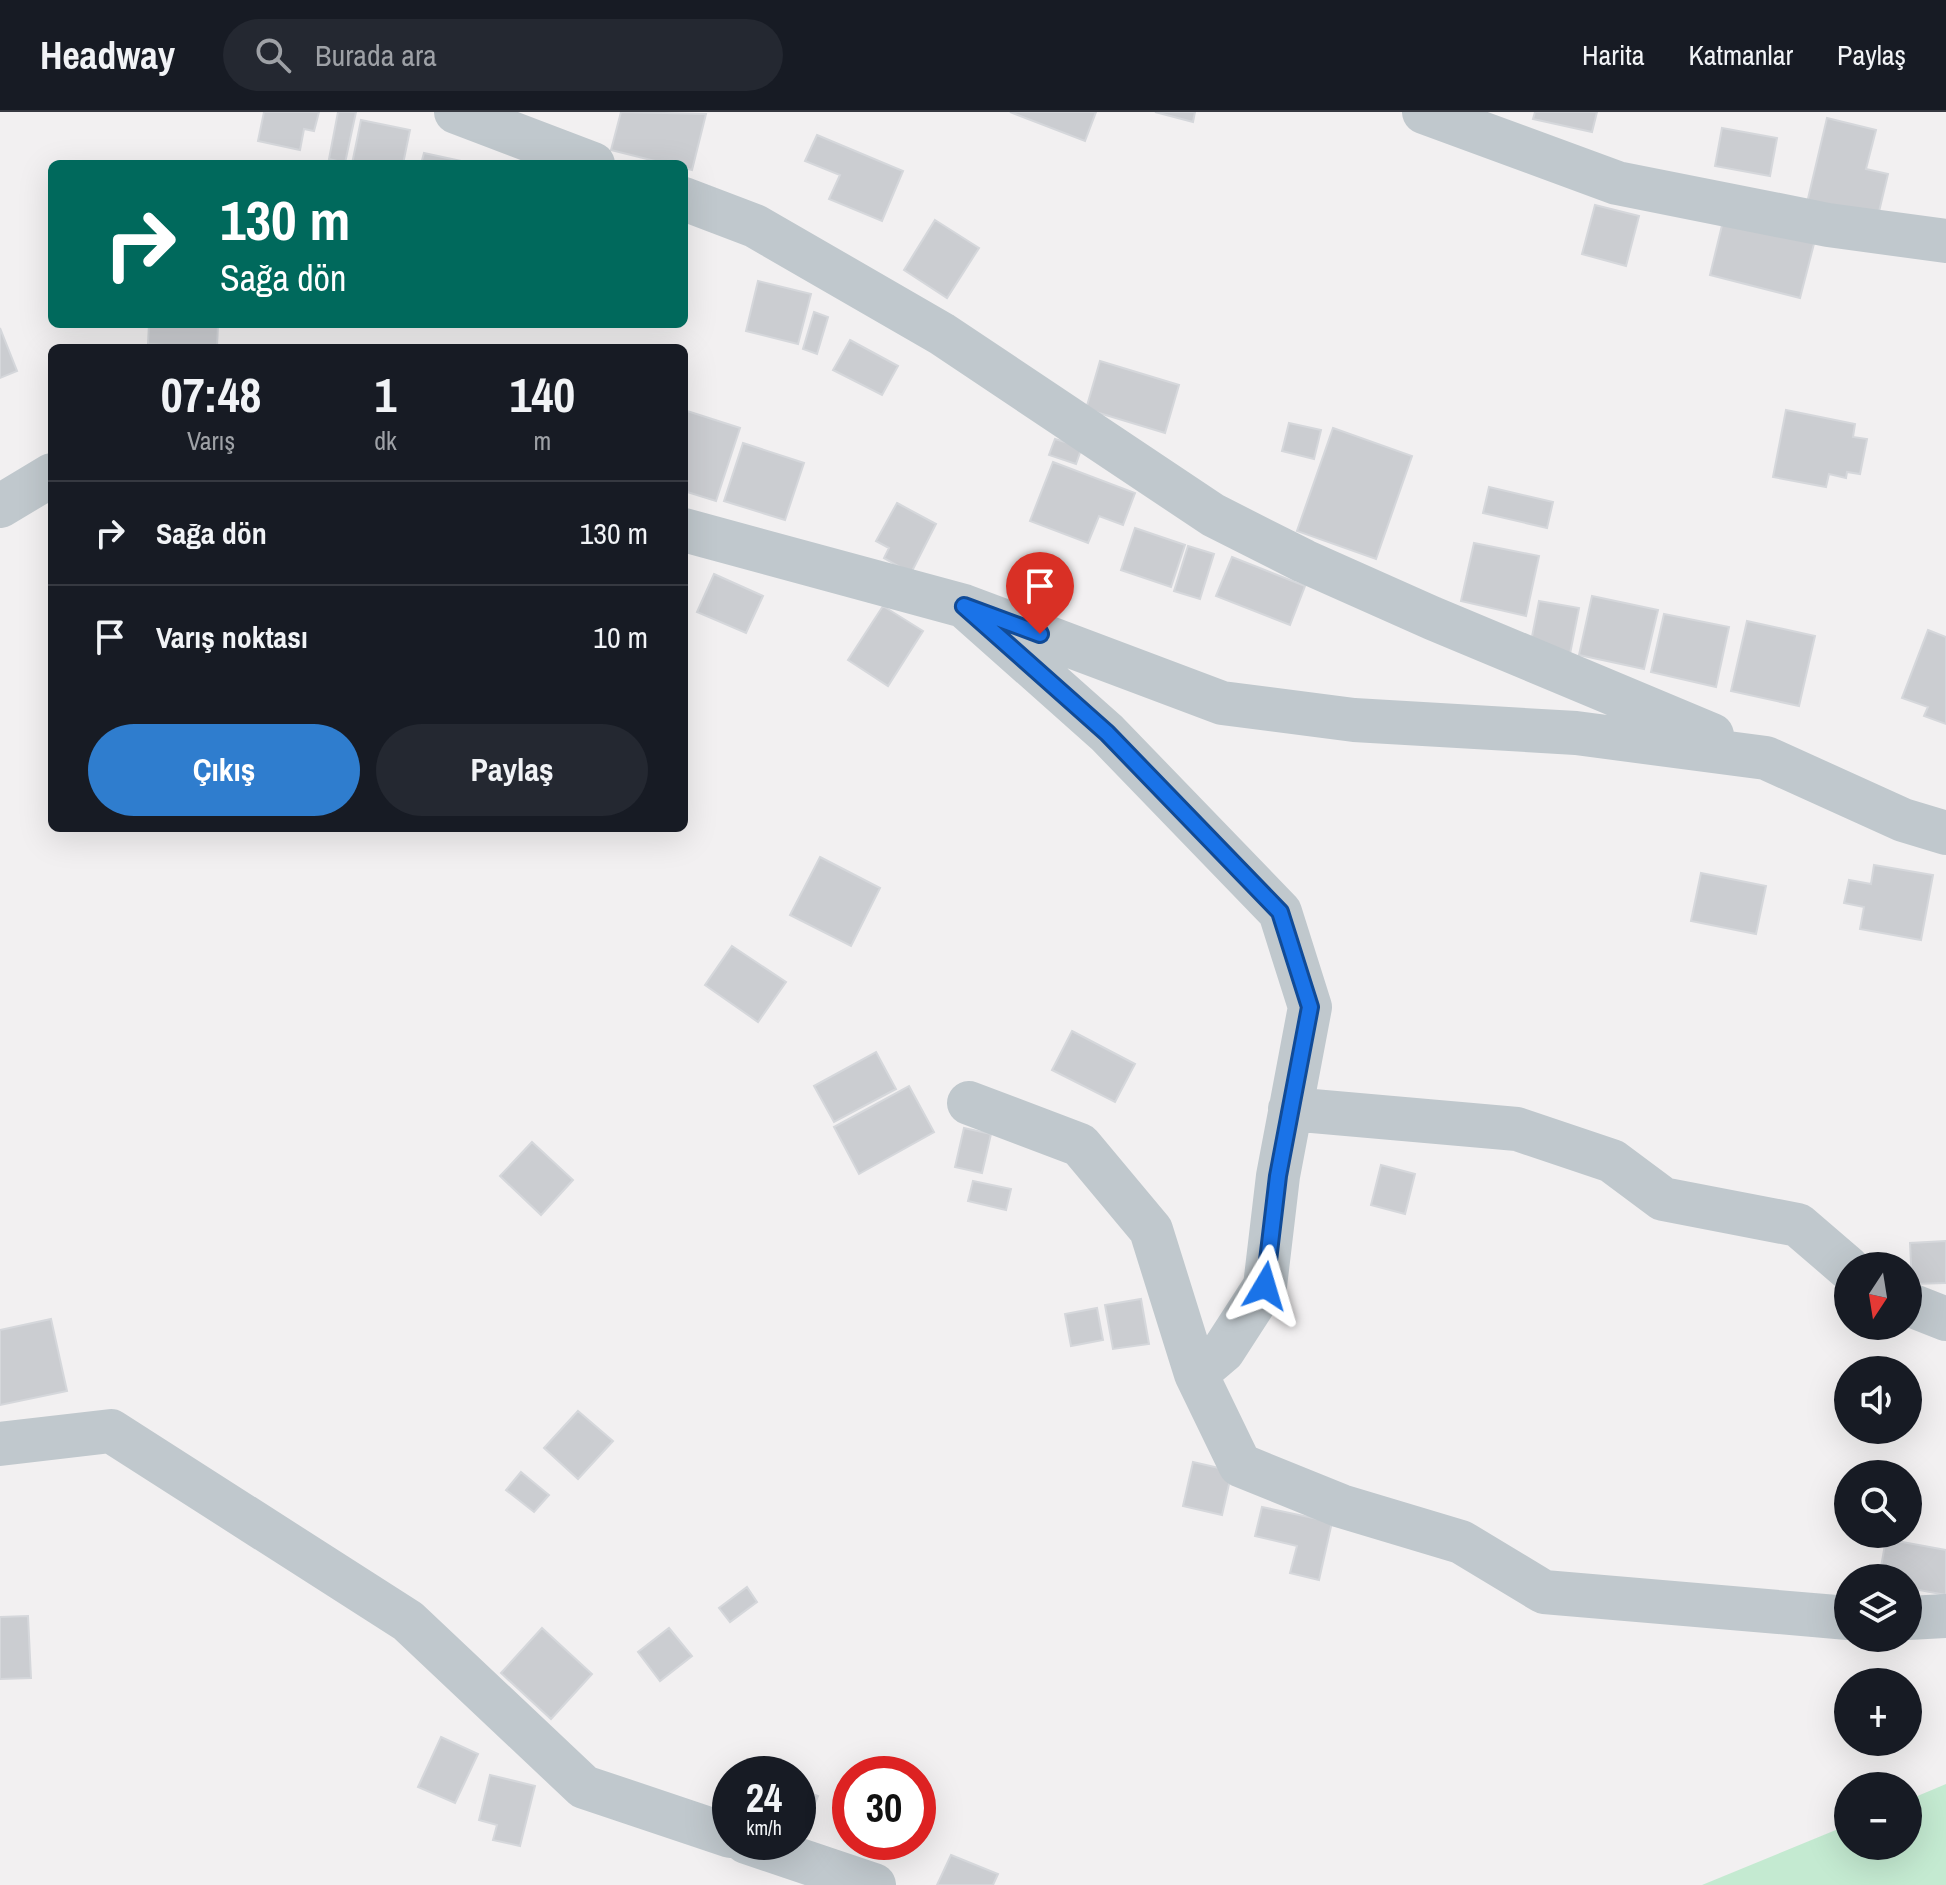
<!DOCTYPE html>
<html lang="tr">
<head>
<meta charset="utf-8">
<style>
  :root { --surface:#171b24; --page:#242831; --text:#f1f3f6; --muted:#9ea1a6; --line:#363941; --accent:#2f7dce }
  body { margin:0; font-family:"Archivo Narrow",sans-serif; background:var(--page); color:var(--text); height:100vh; display:flex; flex-direction:column; font-size:30px; white-space:nowrap }
  * { box-sizing:border-box; margin:0 }
  p { font-size:26px; color:var(--muted) }
  .icon { flex:none; width:44px; height:44px; fill:none; stroke:currentColor; stroke-width:2; stroke-linecap:round; stroke-linejoin:round }
  .map { position:relative; flex:1; overflow:hidden }
  .drawer { position:absolute; left:48px; top:232px; width:640px; height:488px; display:flex; flex-direction:column; background:var(--surface); border-radius:12px; box-shadow:0 8px 32px #0002 }
  .drawer>* { flex:none }
  .banner { position:absolute; left:48px; top:48px; width:640px; height:168px; border-radius:12px; box-shadow:0 8px 32px #0002; background:#00695c; color:#fff; overflow:hidden }
  .needle { width:52px; rotate:192deg }
  .controls { position:absolute; left:1834px; top:1140px; display:grid; gap:16px }
  .controls a { display:grid; place-items:center; width:88px; height:88px; border-radius:50%; background:var(--surface); box-shadow:0 8px 32px #0002; font-size:40px }
  .speed { position:absolute; left:712px; top:1644px; display:flex; gap:16px; font-size:40px; font-weight:700; text-align:center }
  .speed>* { display:grid; place-content:center; width:104px; height:104px; border-radius:50%; background:var(--surface); box-shadow:0 8px 32px #0002; line-height:1 }
  .speed small { font-size:20px; font-weight:400 }
  .speed .limit { border:12px solid #d22; background:#fff; color:#111 }
  .pin { position:absolute; display:grid; place-items:center; width:68px; height:68px; color:#fff; margin:-82px -34px; border-radius:50% 50% 50% 0; rotate:-45deg; box-shadow:0 0 8px #0007 }
  .pin .icon { rotate:45deg }
  .me { position:absolute; width:88px; margin:-44px; rotate:7deg; stroke-linejoin:round; filter:drop-shadow(0 0 6px #0008) }
  .turn { display:flex; align-items:center; gap:28px; height:168px; padding:0 40px; font-size:36px }
  .turn .icon { width:104px; height:104px; stroke-width:2.5 }
  .turn b { display:block; font-size:56px; line-height:68px }
  .eta { display:flex; justify-content:space-evenly; align-items:center; height:136px; text-align:center }
  .eta b { font-size:48px; font-weight:700; line-height:56px }
  .primary-button { display:flex; gap:16px; margin-top:auto; padding:16px 40px }
  .primary-button a { flex:1; height:92px; border-radius:48px; background:var(--accent); color:#fff; font-size:32px; font-weight:700; line-height:92px; text-align:center }
  .primary-button a+a { background:var(--page); color:var(--text) }
  ul { padding:0; list-style:none }
  li { display:flex; align-items:center; gap:24px; height:104px; padding:0 40px; border-top:2px solid var(--line) }
  li div { flex:1 }
  li b { display:block; font-size:30px }
  li em { font-style:normal }
  header { display:flex; align-items:center; gap:48px; box-sizing:border-box; height:112px; padding:0 40px; background:var(--surface); border-bottom:2px solid var(--line) }
  header strong { font-size:38px }
  nav { display:flex; gap:44px; margin-inline-start:auto; font-size:28px }
  .search { width:560px; height:72px; background:var(--page); display:flex; align-items:center; gap:20px; box-sizing:border-box; padding:0 28px; border-radius:44px; color:var(--muted); font-size:30px }
  .map>svg:first-child { display:block }
  .green { fill:#c4ead1 }
  .building { fill:#cbcdd1; stroke:#d5d7db; stroke-width:2 }
  .lines { fill:none; stroke-linecap:round; stroke-linejoin:round }
  .minor { stroke:#c0c8cd; stroke-width:44 }
  .route-casing { stroke:#114b97; stroke-width:20 }
  .route { stroke:#1a73e8; stroke-width:14 }
</style>
</head>
<body>
<header>
<strong>Headway</strong>
<div class="search"><svg class="icon" aria-label="search" viewBox="0 0 24 24"><circle cx="10" cy="10" r="6"/><path d="M15 15l6 6"/></svg>Burada ara</div>
<nav><a>Harita</a><a>Katmanlar</a><a>Paylaş</a></nav>
</header>
<div class="map">
<svg width="1946" height="1773" viewBox="0 0 1946 1773">
  <rect width="100%" height="100%" fill="#f2f0f1"/>
  <path class="green" d="M1946 1672V1773H1702L1848 1713V1734H1908V1688Z"/>
  <path class="building" d="M264 0H319L314 19 304 17 300 38 258 29Z
    M338 0H356L345 51 329 47Z
    M621 0 706 2 692 58 684 56V52H667L611 38Z
    M1010 0H1096L1085 29Z
    M1155 0H1195L1193 10Z
    M1535 0H1597L1592 20 1533 7Z
    M1827 6 1876 18 1866 57 1888 62 1877 108 1807 91Z
    M361 8 410 18 403 52H352Z
    M1722 16 1777 26 1770 64 1715 54Z
    M817 23 903 59 882 109 829 87 840 63 805 49Z
    M424 41 475 52H421Z
    M1595 93 1639 104 1626 154 1582 142Z
    M1725 101 1816 124 1800 186 1710 163Z
    M935 108 979 136 947 186 904 158Z
    M758 169 811 182 798 232 746 219Z
    M814 200 828 205 817 242 803 237Z
    M149 212H218L217 236 148 232Z
    M0 216 17 259 0 266Z
    M850 228 898 254 882 283 833 258Z
    M1100 249 1179 273 1165 321 1086 297Z
    M684 298 740 316 716 389 684 379Z
    M1786 298 1855 312 1853 325 1867 327 1860 362 1847 360 1846 366 1829 362 1826 375 1773 365Z
    M1289 311 1321 318 1314 347 1282 339Z
    M1333 316 1412 344 1376 447 1297 419Z
    M1055 327 1082 335 1076 352 1049 343Z
    M743 331 804 351 785 408 724 389Z
    M1053 350 1135 381 1123 413 1099 404 1088 431 1030 409Z
    M1489 375 1553 390 1547 416 1483 401Z
    M897 391 936 412 911 461 884 446 889 436 876 429Z
    M1135 416 1185 433 1171 475 1121 458Z
    M1474 431 1539 444 1526 504 1461 489Z
    M1188 434 1214 442 1200 487 1174 479Z
    M1232 445 1305 474 1290 513 1216 484Z
    M714 462 763 484 746 521 697 500Z
    M1592 484 1658 498 1644 557 1579 543Z
    M1539 489 1579 496 1570 542 1530 535Z
    M883 494 923 519 888 574 848 548Z
    M1664 502 1729 515 1716 575 1651 560Z
    M1747 509 1815 524 1799 594 1731 579Z
    M1928 518 1946 525V612L1924 604 1928 595 1902 586Z
    M820 745 880 776 851 834 790 803Z
    M1874 753 1933 763 1921 828 1860 817 1864 795 1844 791 1849 768 1871 772Z
    M1701 761 1766 774 1756 822 1691 809Z
    M732 834 786 870 758 910 705 873Z
    M1072 919 1135 952 1115 990 1052 958Z
    M876 940 896 977 834 1010 814 974Z
    M909 974 934 1020 859 1062 834 1015Z
    M964 1016 991 1022 982 1061 955 1055Z
    M532 1030 573 1068 541 1103 500 1064Z
    M1381 1053 1415 1062 1405 1102 1371 1093Z
    M973 1069 1011 1077 1006 1098 968 1089Z
    M1946 1129V1171L1912 1172 1910 1131Z
    M1141 1187 1149 1232 1113 1237 1105 1193Z
    M1097 1196 1103 1228 1071 1234 1065 1202Z
    M51 1207 67 1279 0 1293V1218Z
    M578 1299 613 1329 578 1367 544 1336Z
    M1193 1350 1232 1359 1222 1403 1183 1394Z
    M521 1360 549 1383 534 1400 506 1378Z
    M1262 1395 1332 1410 1319 1468 1290 1461 1297 1434 1255 1424Z
    M1886 1427 1946 1438V1483L1908 1476V1466H1879Z
    M747 1475 757 1490 730 1510 719 1496Z
    M28 1504 31 1566 0 1567V1505Z
    M542 1516 592 1562 551 1607 501 1561Z
    M669 1516 692 1544 660 1569 638 1540Z
    M441 1625 478 1642 455 1691 418 1675Z
    M490 1663 535 1674 520 1734 493 1728 497 1713 479 1708Z
    M798 1676 818 1684 803 1720 798 1718Z
    M951 1743 998 1762 993 1773H937Z"/>
  <g class="lines">
    <path class="minor" d="M456 0 593 52
      M1424 0 1617 71 1828 113 1946 129
      M684 87 755 114 942 222 1213 403 1304 449 1432 506 1712 623
      M0 394 52 363
      M684 418 964 494 1222 591 1354 608 1576 621 1766 646 1903 708 1946 721
      M964 494 1107 621 1280 800 1310 895 1278 1064 1265 1174 1223 1239 1196 1262 1240 1353 1341 1394 1461 1430 1544 1480 1848 1506
      M969 991 1080 1033 1151 1118 1196 1262
      M1290 997 1517 1017 1612 1049 1663 1087 1798 1113 1848 1156
      M1908 1192 1946 1207
      M0 1332 111 1319 408 1509 584 1675 730 1724
      M1908 1506 1946 1504
      M746 1730 874 1773"/>
  </g>
  <g class="lines">
    <defs>
      <path id="route" d="M1040 522 964 494 1107 621 1280 800 1310 895 1278 1064 1265 1174"/>
    </defs>
    <use href="#route" class="route-casing"/>
    <use href="#route" class="route"/>
  </g>
</svg>
<div class="controls">
<a><svg class="needle" viewBox="-14 -14 28 28"><path d="M0-13l5 13h-10z" fill="#e53935"/><path d="M0 13l5-13h-10z" fill="#9ea1a6"/></svg></a>
<a><svg class="icon" aria-label="sound" viewBox="0 0 24 24"><path d="M4 9h4l5-4v14l-5-4H4zM17 9q2 3 0 6"/></svg></a>
<a><svg class="icon" aria-label="search" viewBox="0 0 24 24"><circle cx="10" cy="10" r="6"/><path d="M15 15l6 6"/></svg></a>
<a><svg class="icon" aria-label="layers" viewBox="0 0 24 24"><path d="M12 4l9 5-9 5-9-5zM3 14l9 5 9-5"/></svg></a>
<a>+</a>
<a>−</a>
</div>
<div class="speed"><div>24<small>km/h</small></div><div class="limit">30</div></div>
<div class="pin" style="left:1040px;top:522px;background:#d93025"><svg class="icon" aria-label="arrive" viewBox="0 0 24 24"><path d="M6 21V4h12l-3 4 3 4H6"/></svg></div>
<svg class="me" style="left:1265px;top:1174px" viewBox="-20 -20 40 40"><path d="M0-17L14 15 0 8-14 15z" fill="#1a73e8" stroke="#fff" stroke-width="4"/></svg>
<div class="banner">
<div class="turn"><svg class="icon" aria-label="right" viewBox="0 0 24 24"><path d="M7 20v-9h11M14 6l5 5-5 5"/></svg><div><b>130 m</b>Sağa dön</div></div>
</div>
<section class="drawer">
<div class="eta">
<div><b>07:48</b><p>Varış</p></div>
<div><b>1</b><p>dk</p></div>
<div><b>140</b><p>m</p></div>
</div>
<ul>
<li><svg class="icon" aria-label="right" viewBox="0 0 24 24"><path d="M7 20v-9h11M14 6l5 5-5 5"/></svg><div><b>Sağa dön</b></div><em>130 m</em></li>
<li><svg class="icon" aria-label="arrive" viewBox="0 0 24 24"><path d="M6 21V4h12l-3 4 3 4H6"/></svg><div><b>Varış noktası</b></div><em>10 m</em></li>
</ul>
<div class="primary-button"><a>Çıkış</a><a>Paylaş</a></div>
</section>
</div>
</body>
</html>
